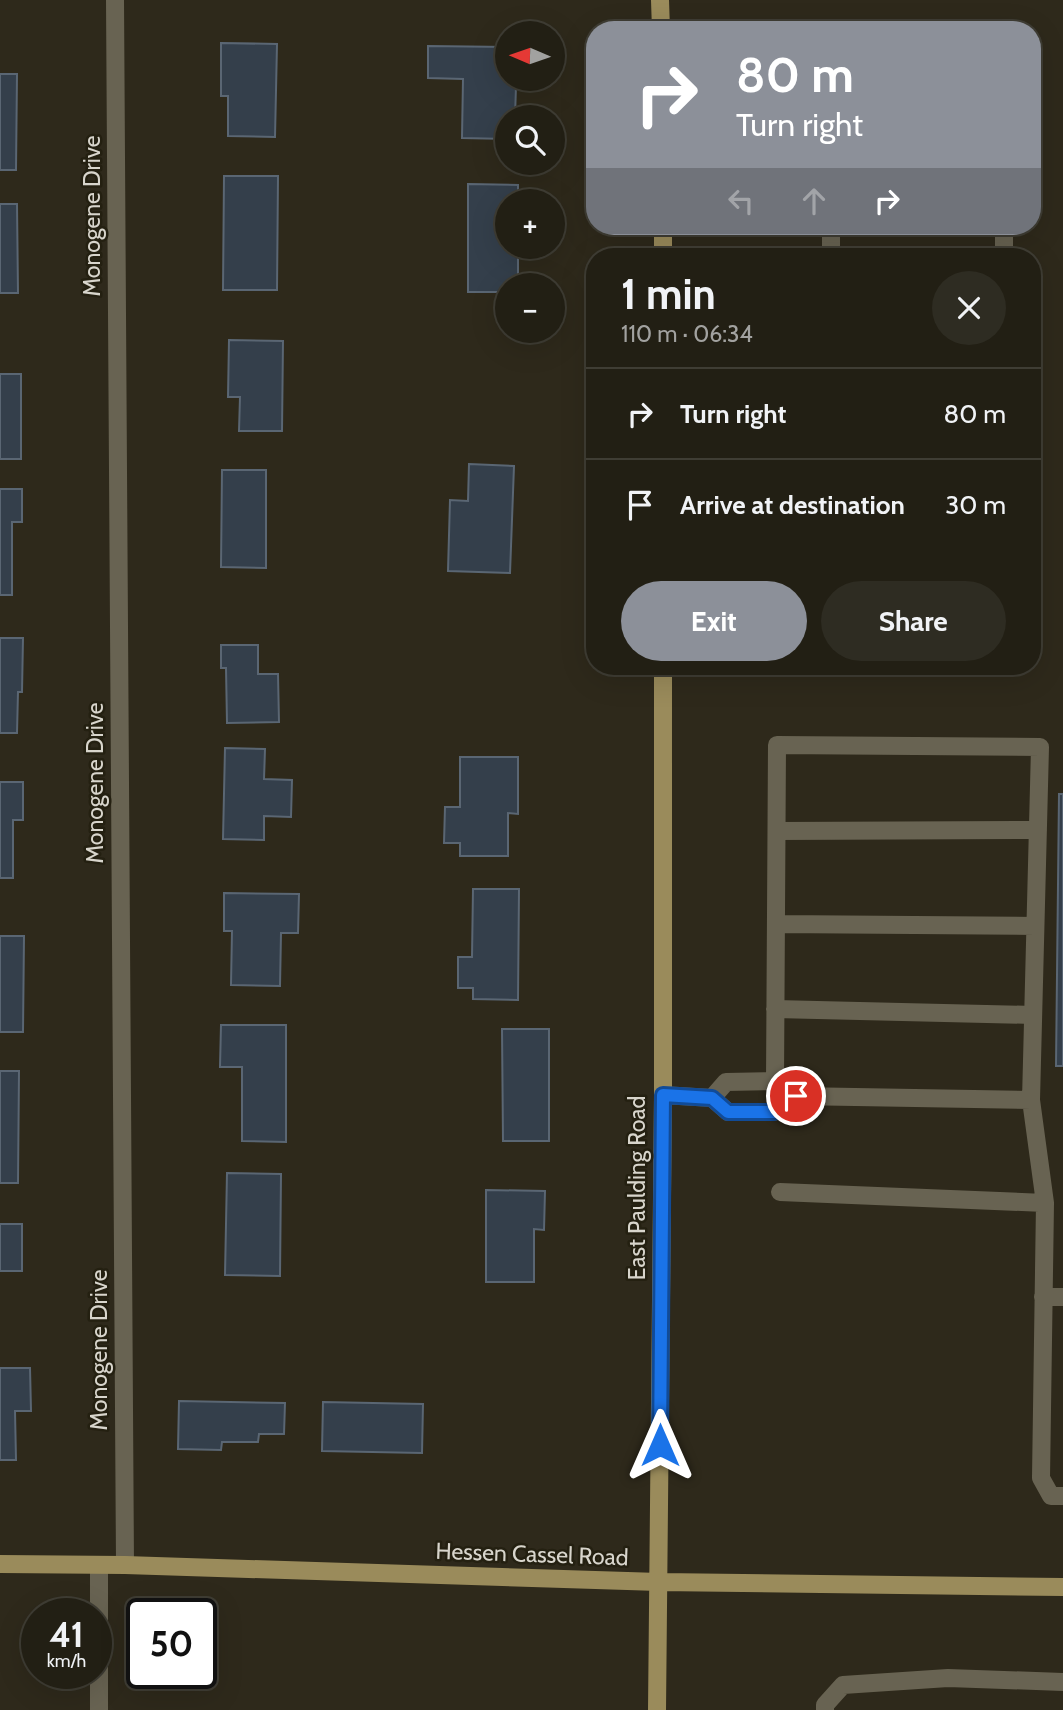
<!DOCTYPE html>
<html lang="en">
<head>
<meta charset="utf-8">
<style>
  :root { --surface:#221f14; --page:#2e2c22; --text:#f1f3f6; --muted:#a2a2a0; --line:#3f3d34; --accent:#8c9099 }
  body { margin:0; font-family:Cabin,sans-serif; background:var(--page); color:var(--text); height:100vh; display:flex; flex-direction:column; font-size:26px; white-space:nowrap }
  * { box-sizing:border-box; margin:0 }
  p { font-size:23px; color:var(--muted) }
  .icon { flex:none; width:38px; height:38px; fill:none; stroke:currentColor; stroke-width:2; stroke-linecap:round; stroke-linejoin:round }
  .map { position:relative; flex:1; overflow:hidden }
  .drawer { position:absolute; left:586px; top:248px; width:455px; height:427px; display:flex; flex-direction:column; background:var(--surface); border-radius:28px; box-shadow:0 7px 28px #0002,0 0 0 2px var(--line) }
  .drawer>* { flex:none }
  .guide { position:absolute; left:586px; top:21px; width:455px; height:214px; border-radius:28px; box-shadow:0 7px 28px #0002,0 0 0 2px var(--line); background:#8c9099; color:#fff; overflow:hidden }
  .needle { width:46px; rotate:272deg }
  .buttons { position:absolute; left:495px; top:21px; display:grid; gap:14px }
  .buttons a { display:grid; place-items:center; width:70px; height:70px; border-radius:50%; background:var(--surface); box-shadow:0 7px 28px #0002,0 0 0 2px var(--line); font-size:35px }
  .speed { position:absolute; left:21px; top:1598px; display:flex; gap:14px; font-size:35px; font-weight:700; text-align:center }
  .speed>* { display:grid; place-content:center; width:91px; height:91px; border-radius:50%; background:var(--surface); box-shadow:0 7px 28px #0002,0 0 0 2px var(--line); line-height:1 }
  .speed small { font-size:18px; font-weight:400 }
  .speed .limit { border:4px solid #111; border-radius:10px; background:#fff; color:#111 }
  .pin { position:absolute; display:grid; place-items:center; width:60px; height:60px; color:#fff; margin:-30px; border:4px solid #fff; border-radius:50%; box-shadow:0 2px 7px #0007 }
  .me { position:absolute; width:77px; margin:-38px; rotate:0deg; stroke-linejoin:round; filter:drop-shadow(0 0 5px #0008) }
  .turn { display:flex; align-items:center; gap:24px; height:147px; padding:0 35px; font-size:32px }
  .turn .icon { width:91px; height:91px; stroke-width:2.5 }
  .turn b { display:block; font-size:49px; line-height:60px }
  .lanes { display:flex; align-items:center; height:66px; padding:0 35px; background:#0003; justify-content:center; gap:35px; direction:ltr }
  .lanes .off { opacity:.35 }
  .round { display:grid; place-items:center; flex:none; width:74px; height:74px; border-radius:37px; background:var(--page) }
  .summary { display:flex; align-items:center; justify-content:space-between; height:119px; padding:0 35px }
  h1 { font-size:42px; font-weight:700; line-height:52px }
  .action { display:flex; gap:14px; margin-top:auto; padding:14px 35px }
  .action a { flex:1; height:80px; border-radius:42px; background:var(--accent); color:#fff; font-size:28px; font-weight:700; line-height:80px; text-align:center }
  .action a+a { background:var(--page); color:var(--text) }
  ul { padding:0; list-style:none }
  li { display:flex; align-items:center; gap:21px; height:91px; padding:0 35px; border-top:2px solid var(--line) }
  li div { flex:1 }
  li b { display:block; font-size:26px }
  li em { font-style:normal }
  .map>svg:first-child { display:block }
  .building { fill:#343f4b; stroke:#5a6673; stroke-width:2 }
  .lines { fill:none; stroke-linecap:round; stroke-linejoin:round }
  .minor { stroke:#686352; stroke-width:18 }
  .major { stroke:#9a8b5b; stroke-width:18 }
  .route-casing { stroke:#114b97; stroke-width:18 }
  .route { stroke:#1a73e8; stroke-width:12 }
  .labels { text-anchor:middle; stroke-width:5; stroke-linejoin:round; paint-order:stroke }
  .street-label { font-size:23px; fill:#d8d5cc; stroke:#242011 }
</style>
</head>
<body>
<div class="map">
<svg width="1063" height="1710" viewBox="0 0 1063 1710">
  <rect width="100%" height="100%" fill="#2e291b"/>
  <path class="building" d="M221 43 277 44 275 137 228 136V96H221Z
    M428 46 508 47V79H531V86H516L515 117H508V139L462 138 463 79 428 78Z
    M0 74H17L16 170H0Z
    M224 176H278L277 290H223Z
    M468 184 518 185V201H508V247H518V285H508V292H468Z
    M0 204H17L18 293H0Z
    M229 340 283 341 282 431H239L240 397H228Z
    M0 374H21V459H0Z
    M469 464 514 466 510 573 448 571 450 500 468 501Z
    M222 470H266V568L221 567Z
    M0 489H22V522H12V595H0Z
    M0 638H23L22 692H18L17 733H0Z
    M221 645H258V674H278L279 722 227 723 226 668H221Z
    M225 748 265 749 264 779 292 780 291 817 264 816V840L223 839Z
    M460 757H518V814L508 813V856H460V843H444L445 807H460Z
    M0 782H23V820H13V878H0Z
    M1059 794H1063V1066H1056Z
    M473 889H519L518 1000 473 999V988H458V957H472Z
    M224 893 299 894 298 933H281L280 986 231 985 232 931H224Z
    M0 936H24L23 1032H0Z
    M221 1025H286V1142L242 1141V1067H220Z
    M502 1029H549V1141H503Z
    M0 1071H19L18 1183H0Z
    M227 1173 281 1174 280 1276 225 1275Z
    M486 1190 545 1191 544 1230 534 1229V1282H486Z
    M0 1224H22V1271H0Z
    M0 1368H30L31 1411H15L16 1460H0Z
    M179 1401 285 1403 284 1434H259L258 1442H222L221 1450 178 1449Z
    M323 1402 423 1404 422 1453 322 1451Z"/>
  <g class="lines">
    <path class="minor" d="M115 0 125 1565
      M831 226V257
      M1004 226V257
      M777 831 1038 830
      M776 924 1035 926
      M775 1009 1033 1015
      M775 1081 777 745 1040 747 1031 1100
      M663 1095 712 1098 728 1112H774L796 1096
      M712 1098 726 1082 775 1081 796 1096 1031 1100 1045 1203 1041 1478 1051 1496H1063
      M780 1192 1045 1203
      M1043 1297H1063
      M99 1710V1565
      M825 1710V1705L843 1685 948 1678 1063 1682"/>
    <path class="major" d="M660 0 661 30
      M663 257V226
      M0 1564 125 1565 659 1582 1063 1587
      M657 1710 663 1095V667"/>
  </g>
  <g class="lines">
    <defs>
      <path id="route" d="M660 1445 663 1095 712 1098 728 1112H774L796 1096"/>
    </defs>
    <use href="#route" class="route-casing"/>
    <use href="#route" class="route"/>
  </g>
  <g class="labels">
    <g class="street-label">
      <text transform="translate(92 216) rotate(-90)" y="8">Monogene Drive</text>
      <text transform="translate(95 783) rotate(-90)" y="8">Monogene Drive</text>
      <text transform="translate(637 1188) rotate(-90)" y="8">East Paulding Road</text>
      <text transform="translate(99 1350) rotate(-90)" y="8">Monogene Drive</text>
      <text transform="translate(532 1554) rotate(2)" y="8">Hessen Cassel Road</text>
    </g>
  </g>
</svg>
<div class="buttons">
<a><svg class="needle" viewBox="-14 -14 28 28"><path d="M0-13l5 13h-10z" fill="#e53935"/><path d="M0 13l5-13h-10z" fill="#a2a2a0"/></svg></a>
<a><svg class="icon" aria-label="search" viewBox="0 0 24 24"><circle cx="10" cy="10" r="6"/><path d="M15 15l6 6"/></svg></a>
<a>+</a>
<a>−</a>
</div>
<div class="speed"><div>41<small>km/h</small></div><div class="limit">50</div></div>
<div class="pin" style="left:796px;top:1096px;background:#d93025"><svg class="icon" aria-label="arrive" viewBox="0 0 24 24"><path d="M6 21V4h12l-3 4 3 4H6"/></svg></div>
<svg class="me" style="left:660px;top:1445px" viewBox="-20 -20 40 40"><path d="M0-17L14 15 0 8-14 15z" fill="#1a73e8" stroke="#fff" stroke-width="4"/></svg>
<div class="guide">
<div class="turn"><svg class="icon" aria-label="right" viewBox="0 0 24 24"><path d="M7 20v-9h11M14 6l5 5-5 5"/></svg><div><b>80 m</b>Turn right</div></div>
<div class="lanes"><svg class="icon off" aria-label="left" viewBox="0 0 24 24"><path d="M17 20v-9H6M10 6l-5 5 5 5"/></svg><svg class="icon off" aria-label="ahead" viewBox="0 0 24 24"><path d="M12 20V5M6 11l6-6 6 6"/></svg><svg class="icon" aria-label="right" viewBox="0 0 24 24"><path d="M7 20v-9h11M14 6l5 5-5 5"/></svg></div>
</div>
<section class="drawer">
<div class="summary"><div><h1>1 min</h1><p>110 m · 06:34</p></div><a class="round"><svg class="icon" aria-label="close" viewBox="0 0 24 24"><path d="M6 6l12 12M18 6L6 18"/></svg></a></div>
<ul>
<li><svg class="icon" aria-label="right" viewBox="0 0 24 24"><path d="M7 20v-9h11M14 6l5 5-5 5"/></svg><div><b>Turn right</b></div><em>80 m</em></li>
<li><svg class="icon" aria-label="arrive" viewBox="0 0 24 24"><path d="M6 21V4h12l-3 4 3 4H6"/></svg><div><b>Arrive at destination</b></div><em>30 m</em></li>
</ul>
<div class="action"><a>Exit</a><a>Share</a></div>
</section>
</div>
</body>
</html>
